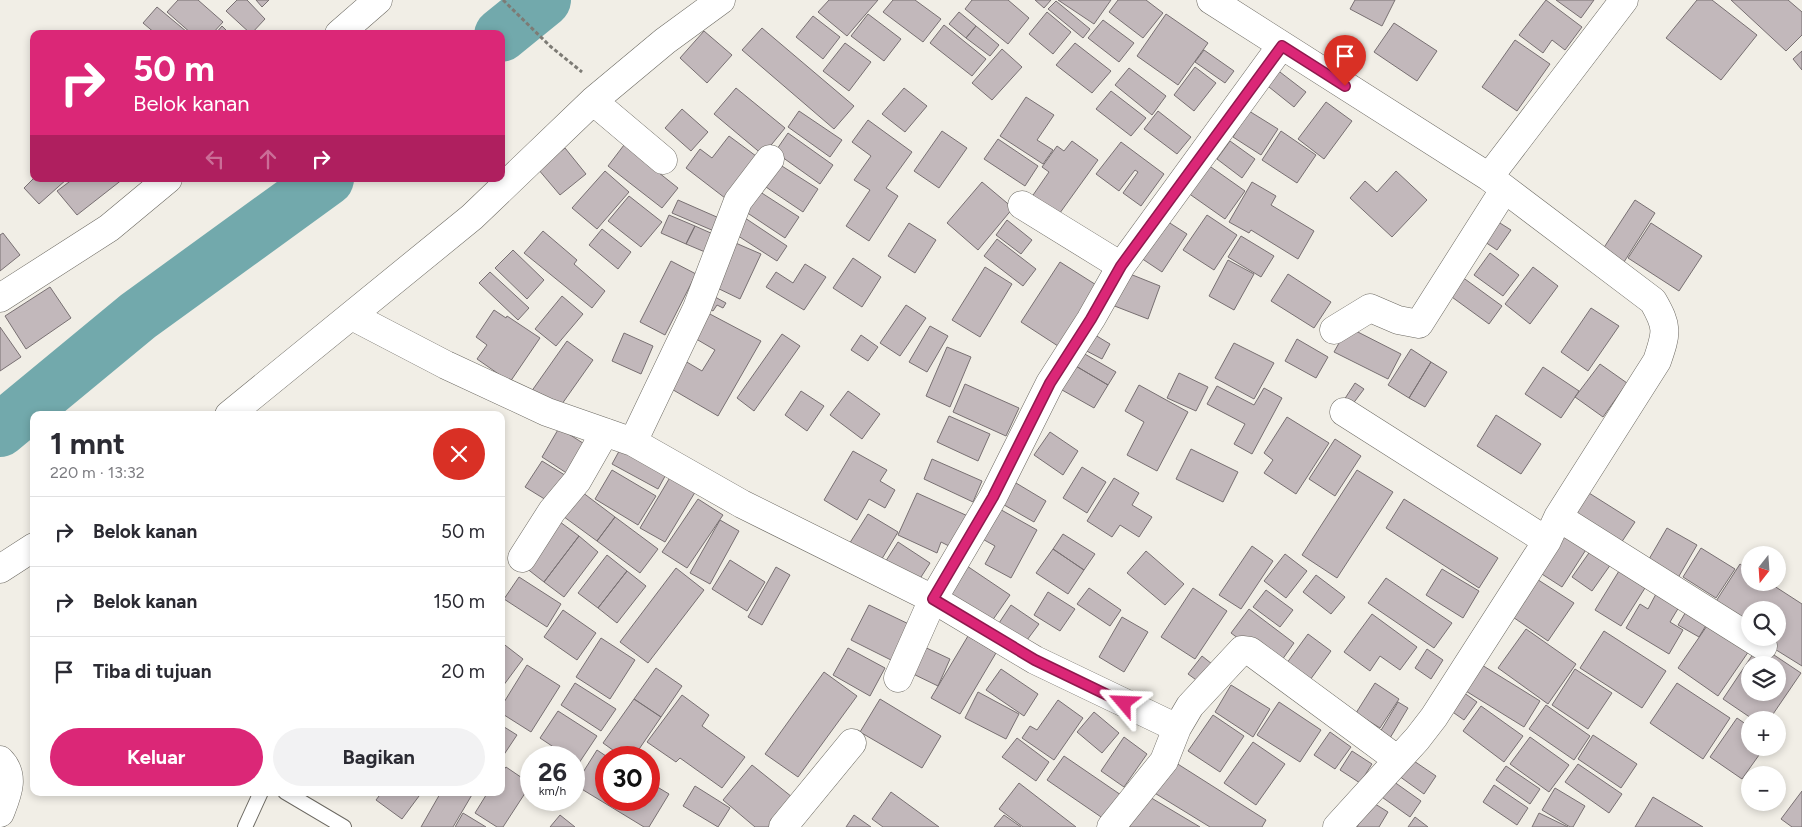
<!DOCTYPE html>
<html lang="id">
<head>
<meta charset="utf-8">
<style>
  :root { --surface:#fff; --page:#f2f2f3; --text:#2b2b33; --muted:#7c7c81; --line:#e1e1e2; --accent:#db2777 }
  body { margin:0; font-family:Figtree,sans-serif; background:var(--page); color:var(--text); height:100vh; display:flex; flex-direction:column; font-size:19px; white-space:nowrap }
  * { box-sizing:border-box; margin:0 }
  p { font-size:16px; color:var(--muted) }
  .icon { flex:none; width:28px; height:28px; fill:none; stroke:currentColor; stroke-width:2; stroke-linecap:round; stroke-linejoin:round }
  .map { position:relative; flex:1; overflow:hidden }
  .side { position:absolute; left:30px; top:411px; width:475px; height:385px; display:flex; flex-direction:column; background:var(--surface); border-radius:10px; box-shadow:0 2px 8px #0003 }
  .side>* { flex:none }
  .banner { position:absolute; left:30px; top:30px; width:475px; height:152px; border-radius:10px; box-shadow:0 2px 8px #0003; background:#db2777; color:#fff; overflow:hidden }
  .needle { width:32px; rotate:197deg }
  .controls { position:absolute; left:1741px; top:546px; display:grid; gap:10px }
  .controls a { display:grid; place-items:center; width:45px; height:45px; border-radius:50%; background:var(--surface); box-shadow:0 2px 8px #0003; font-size:25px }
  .speed { position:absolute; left:520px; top:746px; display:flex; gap:10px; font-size:25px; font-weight:700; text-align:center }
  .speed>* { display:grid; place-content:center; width:65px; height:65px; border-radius:50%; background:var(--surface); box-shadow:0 2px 8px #0003; line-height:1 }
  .speed small { font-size:12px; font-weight:400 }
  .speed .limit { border:8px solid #d22; background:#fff; color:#111 }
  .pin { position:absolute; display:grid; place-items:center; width:42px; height:42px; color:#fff; margin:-51px -21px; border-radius:50% 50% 50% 0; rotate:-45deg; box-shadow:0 0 5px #0007 }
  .pin .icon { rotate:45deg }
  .me { position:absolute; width:55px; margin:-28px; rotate:296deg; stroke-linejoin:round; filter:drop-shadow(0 0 4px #0008) }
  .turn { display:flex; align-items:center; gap:18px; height:105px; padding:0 20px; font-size:22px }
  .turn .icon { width:65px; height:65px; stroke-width:2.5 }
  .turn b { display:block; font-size:35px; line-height:42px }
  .lanes { display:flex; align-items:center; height:48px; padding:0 20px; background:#0003; justify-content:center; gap:25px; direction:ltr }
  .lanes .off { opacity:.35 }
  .round { display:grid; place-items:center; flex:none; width:52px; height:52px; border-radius:26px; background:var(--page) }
  .overview { display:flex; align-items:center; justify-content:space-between; height:85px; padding:0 20px }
  h1 { font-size:30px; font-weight:700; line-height:38px }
  .action { display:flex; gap:10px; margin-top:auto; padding:10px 20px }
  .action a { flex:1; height:58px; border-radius:30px; background:var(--accent); color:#fff; font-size:20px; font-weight:700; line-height:58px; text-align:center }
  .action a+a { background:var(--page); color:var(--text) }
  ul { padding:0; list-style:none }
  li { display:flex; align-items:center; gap:15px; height:70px; padding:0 20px; border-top:1px solid var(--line) }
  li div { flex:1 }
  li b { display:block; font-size:19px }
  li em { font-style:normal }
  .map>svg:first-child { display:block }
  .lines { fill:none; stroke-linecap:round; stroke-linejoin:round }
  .river { stroke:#72a9ac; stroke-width:54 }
  .building { fill:#c2b8bb; stroke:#787072; fill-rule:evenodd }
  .lane-casing { stroke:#6c6962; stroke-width:16 }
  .street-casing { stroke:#6c6962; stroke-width:29 }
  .path { stroke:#7d7b75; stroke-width:3; stroke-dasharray:4 2.5; stroke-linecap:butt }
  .lane { stroke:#fff; stroke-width:14 }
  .street { stroke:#fff; stroke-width:28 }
  .route-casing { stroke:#8e194d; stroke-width:12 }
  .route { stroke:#db2777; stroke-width:9 }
</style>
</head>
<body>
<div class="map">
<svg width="1802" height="827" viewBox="0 0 1802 827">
  <rect width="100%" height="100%" fill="#f1eee6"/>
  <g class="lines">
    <path class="river" d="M501 35 544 0
      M0 430 138 316 327 179"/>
  </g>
  <path class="building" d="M178 0H198L223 22 212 34H192L167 12Z
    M237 0H247L265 19 251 34 226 11Z
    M256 0H269L262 7Z
    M829 0H878L847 36 818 12Z
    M893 0H915L941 19 923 42 883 12Z
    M972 0H1008L1029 18 1008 44 965 9Z
    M1035 0H1051L1044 8Z
    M1058 0H1111L1094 24Z
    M1118 0H1146L1163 13 1143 38 1109 12Z
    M1355 0H1395L1382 26 1350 9Z
    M1546 0 1582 27 1565 50 1552 40 1543 53 1519 35Z
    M1556 0H1594L1581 18Z
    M1697 0H1712L1757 35 1721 80 1666 38Z
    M1731 0H1788L1802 12V35L1786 51Z
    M1056 1 1090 29 1083 38 1048 9Z
    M157 7 187 32 185 34H156L143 23Z
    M959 12 976 26 966 38 949 24Z
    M1047 12 1071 32 1053 54 1029 34Z
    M868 14 901 39 884 61 851 36Z
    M1166 14 1208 43 1178 85 1137 56Z
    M813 16 840 37 823 59 796 37Z
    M1103 20 1134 43 1119 62 1088 38Z
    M1394 23 1437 51 1417 81 1374 52Z
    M944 25 986 59 972 76 930 43Z
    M222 26 230 34H215Z
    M976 26 999 45 990 56 966 38Z
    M762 28 854 106 834 129 742 50Z
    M704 31 732 55 707 83 680 58Z
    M1515 40 1550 64 1517 111 1482 87Z
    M845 43 871 62 849 91 823 71Z
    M1075 43 1111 71 1092 93 1056 65Z
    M1002 49 1022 67 992 100 972 83Z
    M1204 50 1234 71 1225 83 1195 62Z
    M1802 51V70L1793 59Z
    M1195 67 1216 83 1194 111 1174 95Z
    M1129 68 1166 96 1152 115 1115 85Z
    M1276 69 1306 92 1294 107 1264 83Z
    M736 88 785 128 763 155 714 114Z
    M904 88 927 106 905 132 882 114Z
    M1111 91 1146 118 1131 136 1096 109Z
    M1026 97 1054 115 1037 140 1053 150 1043 164 1000 136Z
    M1326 102 1352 121 1324 159 1298 139Z
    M682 109 708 132 691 151 665 128Z
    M799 111 842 140 830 157 788 127Z
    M1158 111 1191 137 1177 154 1144 129Z
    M1249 111 1278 129 1261 155 1233 137Z
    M868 120 912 152 886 188 898 196 869 241 846 226 870 190 854 180 871 156 852 142Z
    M942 131 967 148 939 188 914 171Z
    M1281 131 1316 155 1297 183 1262 160Z
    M788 133 833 165 820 184 775 152Z
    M729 136 756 156 725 198 686 168 700 149 712 158Z
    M998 139 1038 166 1025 186 984 159Z
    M1072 141 1098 160 1057 217 1031 198 1049 172 1042 167 1057 146 1064 151Z
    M1230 141 1255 159 1242 178 1217 159Z
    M1121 142 1164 174 1141 206 1123 193 1138 172 1135 170 1119 191 1096 174Z
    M624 145 678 188 662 208 608 166Z
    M565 148 586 174 560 195 538 169Z
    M1201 160 1245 191 1225 219 1181 188Z
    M774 161 818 189 803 212 760 183Z
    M605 171 629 192 597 229 572 208Z
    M1396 171 1427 200 1392 237 1350 198 1365 181 1377 192Z
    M34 178V179H67L39 204 24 188Z
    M73 179H123L77 215 57 191Z
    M982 182 1013 208 978 250 947 223Z
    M1252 182 1276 196 1271 205 1314 231 1298 259 1251 230 1249 233 1229 222Z
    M754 188 799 217 785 238 740 208Z
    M629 196 662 222 641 247 608 221Z
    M678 200 719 218 714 231 672 213Z
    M1635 200 1655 213 1624 262 1603 249Z
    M669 215 695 226 686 244 661 233Z
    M1207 215 1237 235 1214 270 1183 250Z
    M742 216 787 246 777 261 732 232Z
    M1162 218 1187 234 1162 272 1138 256Z
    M1492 218 1511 230 1497 250 1479 238Z
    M1007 220 1032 240 1021 254 996 235Z
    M909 223 936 240 915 273 888 256Z
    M1651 223 1702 256 1679 291 1628 258Z
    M695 226 713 234 705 252 686 244Z
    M602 229 631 252 618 269 589 245Z
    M543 231 577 260 574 264 605 291 592 308 524 253Z
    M3 233 20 255 0 271V235Z
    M1241 236 1274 256 1261 277 1228 257Z
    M997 239 1036 269 1023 286 984 256Z
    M731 241 761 254 740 299 711 285Z
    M513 250 544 280 527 299 495 268Z
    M1490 253 1519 275 1503 296 1474 275Z
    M853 258 881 277 862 307 833 288Z
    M1228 260 1254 274 1234 310 1209 296Z
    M671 261 696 274 665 335 640 322Z
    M1060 262 1101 288 1061 348 1021 322Z
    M805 264 826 277 804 310 766 287 776 272 793 283Z
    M985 267 1012 284 980 337 952 320Z
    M1533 267 1558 286 1530 324 1505 304Z
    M490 272 529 308 518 320 479 283Z
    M1125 272 1160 286 1148 319 1112 305Z
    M1288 274 1331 302 1314 328 1271 301Z
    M1458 274 1502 306 1489 324 1445 292Z
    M50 287 71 318 26 349 5 316Z
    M562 296 583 314 556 346 535 329Z
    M715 297 726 303 723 308 717 305 713 311 708 308Z
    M906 305 926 318 900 356 880 343Z
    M1591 308 1619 326 1588 371 1561 352Z
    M494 310 506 318 507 316 540 338 510 382 477 359 487 345 476 337Z
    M708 313 761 341 718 416 663 384 680 358 702 371 715 350 686 333Z
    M930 326 948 336 927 372 909 362Z
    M0 327 21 357 0 371Z
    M1348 327 1401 354 1388 379 1334 352Z
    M1090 332 1110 344 1102 359 1081 348Z
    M624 333 653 346 641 374 612 361Z
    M782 334 800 346 754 411 737 398Z
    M861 335 878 347 868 361 851 350Z
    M1297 339 1328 357 1316 378 1285 361Z
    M567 341 593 360 557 411 531 392Z
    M1234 343 1274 363 1254 399 1215 378Z
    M947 347 971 357 950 407 926 396Z
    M1076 349 1116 372 1108 385 1069 362Z
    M1411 349 1431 362 1409 398 1388 385Z
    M1069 362 1108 385 1094 408 1055 386Z
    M1431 362 1447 372 1425 407 1409 398Z
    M1600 364 1627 383 1603 417 1575 397Z
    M1543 367 1579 391 1561 418 1525 394Z
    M1179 373 1208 387 1196 411 1167 398Z
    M1355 383 1364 389 1352 405 1344 400Z
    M965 384 1019 408 1006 436 953 412Z
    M1139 385 1188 412 1157 471 1127 455 1144 422 1125 411Z
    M1217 386 1254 405 1264 388 1282 398 1252 454 1234 444 1245 424 1207 404Z
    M801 391 824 406 807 431 785 415Z
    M848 391 880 414 862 439 830 415Z
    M1496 415 1541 444 1521 474 1477 446Z
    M949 416 990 434 978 461 937 442Z
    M1287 417 1329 443 1296 494 1264 473 1273 460 1264 453Z
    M559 428 586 445 568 474 542 457Z
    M1050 432 1078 451 1063 475 1034 455Z
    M1335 439 1361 456 1335 496 1309 479Z
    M623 444 669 469 658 489 612 464Z
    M1191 449 1238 472 1223 502 1176 479Z
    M853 451 887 470 880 481 895 490 885 508 869 499 857 520 824 500Z
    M932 459 982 481 973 502 924 479Z
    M542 461 568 477 551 503 525 487Z
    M1082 467 1106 482 1087 513 1063 498Z
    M612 470 656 496 638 525 595 499Z
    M1357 470 1393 492 1337 578 1302 555Z
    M672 474 697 489 665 542 640 528Z
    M1114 478 1139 493 1132 505 1152 517 1139 537 1120 525 1112 537 1087 521Z
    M1011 480 1046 501 1034 522 999 502Z
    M574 486 615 517 597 541 556 511Z
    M917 493 970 517 955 549 941 542 937 553 898 535Z
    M1589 493 1635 522 1617 549 1572 521Z
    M698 499 723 515 687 568 662 552Z
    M1404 499 1498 558 1479 588 1386 528Z
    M996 507 1037 530 1011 578 985 564 995 546 979 537Z
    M868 514 898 532 877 567 846 549Z
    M615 517 658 549 640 573 597 541Z
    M556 519 579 536 544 582 521 564Z
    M720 520 739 531 710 584 690 573Z
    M1558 524 1589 545 1562 587 1531 567Z
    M1667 528 1697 545 1675 583 1645 566Z
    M1063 534 1095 554 1084 570 1053 549Z
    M579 536 598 552 564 597 544 582Z
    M898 542 930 563 914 588 882 567Z
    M1252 546 1273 561 1241 609 1219 595Z
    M1701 548 1735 569 1716 598 1683 577Z
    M1053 549 1084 570 1068 594 1036 573Z
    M1591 550 1611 564 1592 591 1572 577Z
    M1146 551 1184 584 1165 605 1127 573Z
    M1285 554 1307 571 1286 598 1264 581Z
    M607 555 627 571 598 608 578 593Z
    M730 560 765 582 747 611 712 589Z
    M1740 564 1750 571V582H1768L1802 604V666L1757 638H1778V610H1750V633L1711 609Z
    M967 566 1010 595 992 621 949 593Z
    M776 567 790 575 762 625 748 617Z
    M676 568 704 590 648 663 620 642Z
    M1442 569 1479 591 1463 618 1426 595Z
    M627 571 646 586 617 623 598 608Z
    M1619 571 1645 588 1621 626 1595 610Z
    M1529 574 1574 603 1548 641 1504 611Z
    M1316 575 1345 597 1331 614 1303 592Z
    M519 577 561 604 547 627 504 599Z
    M1386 578 1452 623 1434 648 1368 603Z
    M1089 588 1121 610 1110 626 1077 604Z
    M1193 588 1227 611 1195 659 1161 637Z
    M1266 590 1293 610 1280 627 1253 607Z
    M1048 592 1075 609 1060 631 1034 615Z
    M1656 594 1679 607 1670 622 1683 630 1669 654 1626 628 1640 604 1648 609Z
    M869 605 915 627 897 663 851 640Z
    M1011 605 1039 624 1021 648 995 629Z
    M1690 605 1711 617 1699 637 1678 625Z
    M1249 609 1294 643 1277 667 1231 633Z
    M563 610 596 633 577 660 544 637Z
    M1372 614 1417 647 1400 670 1380 656 1370 671 1344 652Z
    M1122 617 1148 632 1124 672 1099 657Z
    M1711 620 1751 648 1718 696 1678 668Z
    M1526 629 1576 664 1548 704 1498 668Z
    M1604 631 1666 671 1642 708 1580 668Z
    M1308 634 1331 651 1305 687 1281 671Z
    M968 636 996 653 960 714 931 698Z
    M601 638 635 660 610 699 576 677Z
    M501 642 523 659 503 686 501 685Z
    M918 644 950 659 938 686 905 670Z
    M1759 645 1801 673 1769 720H1754L1723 699ZM1750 665H1778V692H1750Z
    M848 648 885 668 870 696 833 675Z
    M1427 649 1443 660 1431 679 1415 668Z
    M1202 656 1212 664 1199 682 1188 674Z
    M1477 662 1540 701 1524 727 1461 688Z
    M527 665 560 686 531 732 501 713V707Z
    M656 668 682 686 661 717 634 699Z
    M1001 669 1038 694 1024 716 986 690Z
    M1575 669 1612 693 1588 729 1552 705Z
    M824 672 857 696 798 777 765 754Z
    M575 683 616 709 601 731 561 705Z
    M1375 683 1399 699 1380 728 1356 713Z
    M1677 683 1730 718 1703 759 1650 723Z
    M1231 685 1270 709 1253 737 1215 712Z
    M1460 690 1477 702 1464 720 1447 708Z
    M978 692 1019 714 1006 739 965 718Z
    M682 695 709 715 702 726 745 757 722 788 680 758 676 762 647 742Z
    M634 699 661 717 633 758H624L603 743Z
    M880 699 941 736 922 768 860 732Z
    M1058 700 1083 718 1054 760 1022 738 1030 726 1037 730Z
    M1279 702 1321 730 1300 762 1257 735Z
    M1398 702 1408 708 1390 738 1380 732Z
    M1546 705 1590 736 1574 760 1529 729Z
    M1481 706 1523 736 1504 762 1463 731Z
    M558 711 597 736 579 763 574 760V758H570L540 738Z
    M1094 712 1119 733 1102 753 1077 732Z
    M1213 715 1244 736 1220 772 1188 751Z
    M1737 718 1750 727V748H1764L1742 779 1710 757Z
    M501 725 517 735 501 759Z
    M1330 732 1351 747 1335 769 1314 755Z
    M1593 735 1637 764 1621 788 1578 759Z
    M1124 737 1147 754 1124 787 1101 771Z
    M1530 737 1569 765 1549 792 1510 764Z
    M1017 738 1049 762 1036 781 1002 757Z
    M1253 742 1285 764 1256 805 1224 783Z
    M597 750 609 758H606V800H649V782L669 794 649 827H644L575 785Z
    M1352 751 1372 764 1360 783 1340 770Z
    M1064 756 1121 795 1104 819 1047 780Z
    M1411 759 1436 776 1424 794 1399 776Z
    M1173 761 1266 820 1262 827H1210L1153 792Z
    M1578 764 1622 794 1609 813 1565 782Z
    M752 765 797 801 775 827H755L723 800Z
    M1506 766 1540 789 1530 804 1496 780Z
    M506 767 531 784 503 827H497L475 813 488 792H501V773Z
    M1390 779 1421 801 1410 817 1379 795Z
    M1019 783 1076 827H1023L999 809Z
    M1494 785 1528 808 1517 825 1483 802Z
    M695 786 730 808 718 827 683 806Z
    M1555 788 1585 806 1573 827H1570L1542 810Z
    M1802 791V827H1792L1781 819Z
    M382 792H422L402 819 376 800Z
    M441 792 473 793 453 827H421Z
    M891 792 939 827H883L872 819Z
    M1148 796 1200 827H1131L1129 826Z
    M1653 797 1703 827H1635Z
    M1372 802 1388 812 1379 827H1357Z
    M463 813 486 827H455Z
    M1539 813 1568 827H1532Z
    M560 815 575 827H550Z
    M854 815 871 827H846Z
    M1004 815 1021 827H994Z
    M1415 817 1428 827H1408Z"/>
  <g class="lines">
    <defs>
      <path id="lane" d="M285 792 344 827
        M245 827 261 792"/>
      <path id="street" d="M1211 0 1489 177 1653 301C1668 327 1667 332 1657 361L1558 517 1547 541 1434 717 1417 739 1337 827
        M339 34 378 0
        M593 101 663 160
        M1489 177 1624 0
        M1022 205 1121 266
        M0 298 109 228 168 179
        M352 316 446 365 547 412 633 442 742 504 933 599 1035 660 1177 728 1164 761 1111 827
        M1334 330 1370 308 1398 320 1419 324 1504 190
        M1344 412 1547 541
        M229 415 472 217 593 101 665 41 721 0
        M633 442 697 308 738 201 770 159
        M1558 517 1763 646
        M522 558 552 511 577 481 605 432
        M0 569 34 547
        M898 678 933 599 993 497 1050 383 1091 319 1121 266 1281 46
        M1177 728 1190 706 1242 650 1250 651 1398 760
        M0 760C16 776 7 795 0 813
        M783 827 852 743"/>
    </defs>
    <use href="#lane" class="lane-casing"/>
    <use href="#street" class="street-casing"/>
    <path class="path" d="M503 0 550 46 582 72"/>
    <use href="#lane" class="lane"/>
    <use href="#street" class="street"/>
  </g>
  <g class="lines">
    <defs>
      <path id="route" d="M1124 703 1035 660 933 599 993 497 1050 383 1091 319 1121 266 1282 46 1345 86"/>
    </defs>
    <use href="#route" class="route-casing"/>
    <use href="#route" class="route"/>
  </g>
</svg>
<div class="controls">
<a><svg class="needle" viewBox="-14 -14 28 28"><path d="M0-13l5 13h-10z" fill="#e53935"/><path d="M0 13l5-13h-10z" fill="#7c7c81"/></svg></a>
<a><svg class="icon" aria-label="search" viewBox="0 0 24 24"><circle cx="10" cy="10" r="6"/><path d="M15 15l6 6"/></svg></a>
<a><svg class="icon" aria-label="layers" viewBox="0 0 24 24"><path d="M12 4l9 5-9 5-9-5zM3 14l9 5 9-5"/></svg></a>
<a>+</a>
<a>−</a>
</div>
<div class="speed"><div>26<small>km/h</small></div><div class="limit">30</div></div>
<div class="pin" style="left:1345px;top:86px;background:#d93025"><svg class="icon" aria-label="arrive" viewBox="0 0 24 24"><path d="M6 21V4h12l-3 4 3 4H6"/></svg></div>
<svg class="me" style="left:1124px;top:703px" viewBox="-20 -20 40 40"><path d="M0-17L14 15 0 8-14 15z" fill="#db2777" stroke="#fff" stroke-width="4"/></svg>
<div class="banner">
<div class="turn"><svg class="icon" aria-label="right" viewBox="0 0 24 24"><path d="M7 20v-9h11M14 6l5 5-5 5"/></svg><div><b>50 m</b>Belok kanan</div></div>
<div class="lanes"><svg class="icon off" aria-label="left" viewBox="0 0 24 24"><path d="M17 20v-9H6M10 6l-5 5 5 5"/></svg><svg class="icon off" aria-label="ahead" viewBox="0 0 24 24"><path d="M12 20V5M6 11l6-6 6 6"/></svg><svg class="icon" aria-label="right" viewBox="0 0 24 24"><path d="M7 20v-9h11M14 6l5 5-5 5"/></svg></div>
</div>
<section class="side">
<div class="overview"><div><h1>1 mnt</h1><p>220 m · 13:32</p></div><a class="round" style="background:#d93025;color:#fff"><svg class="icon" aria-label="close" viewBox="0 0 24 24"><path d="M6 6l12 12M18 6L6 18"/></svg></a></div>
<ul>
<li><svg class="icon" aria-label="right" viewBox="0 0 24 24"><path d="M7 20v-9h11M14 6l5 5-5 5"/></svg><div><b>Belok kanan</b></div><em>50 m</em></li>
<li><svg class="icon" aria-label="right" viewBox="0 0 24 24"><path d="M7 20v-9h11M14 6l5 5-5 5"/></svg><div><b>Belok kanan</b></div><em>150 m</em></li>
<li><svg class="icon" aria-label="arrive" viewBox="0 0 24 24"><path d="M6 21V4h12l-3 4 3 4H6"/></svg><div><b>Tiba di tujuan</b></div><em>20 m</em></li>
</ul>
<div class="action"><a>Keluar</a><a>Bagikan</a></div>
</section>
</div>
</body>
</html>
